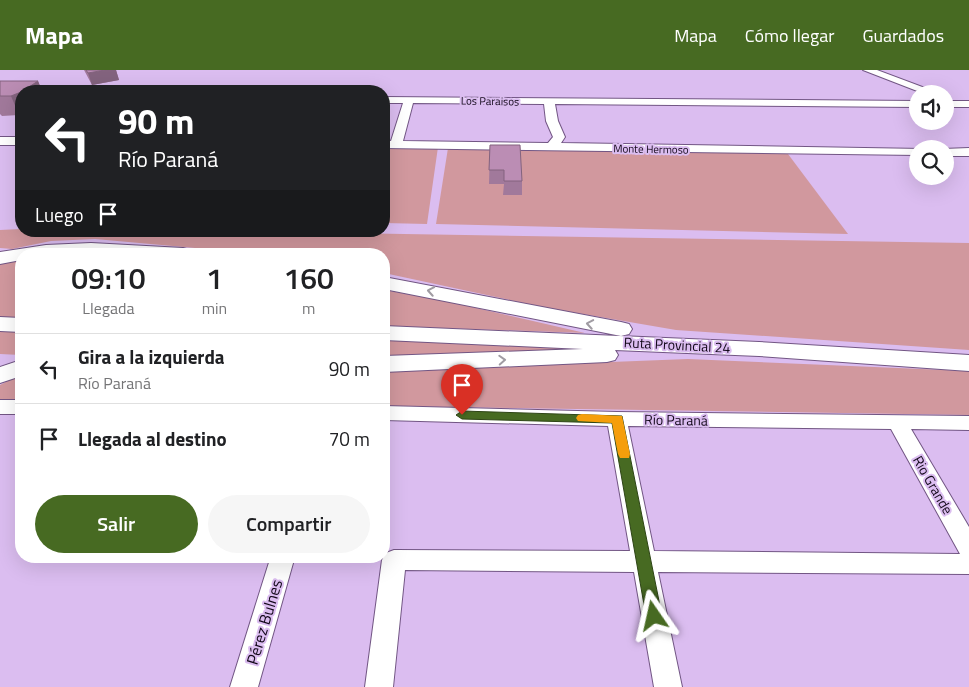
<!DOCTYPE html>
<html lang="es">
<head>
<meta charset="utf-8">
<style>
  :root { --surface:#fff; --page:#f6f6f6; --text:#202124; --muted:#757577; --line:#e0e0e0; --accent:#476a22 }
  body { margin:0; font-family:"Titillium Web",sans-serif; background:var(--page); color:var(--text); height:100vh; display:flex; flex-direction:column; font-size:19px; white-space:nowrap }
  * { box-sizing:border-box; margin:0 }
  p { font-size:16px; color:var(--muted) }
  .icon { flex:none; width:28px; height:28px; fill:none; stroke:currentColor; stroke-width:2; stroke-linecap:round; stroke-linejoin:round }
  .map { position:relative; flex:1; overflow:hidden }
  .details { position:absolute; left:15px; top:178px; width:375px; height:315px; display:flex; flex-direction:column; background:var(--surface); border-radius:20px; box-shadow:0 5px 20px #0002 }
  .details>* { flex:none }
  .guide { position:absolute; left:15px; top:15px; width:375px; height:152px; border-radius:20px; box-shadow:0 5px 20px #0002; background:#202124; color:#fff; overflow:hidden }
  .buttons { position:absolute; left:909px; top:15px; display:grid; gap:10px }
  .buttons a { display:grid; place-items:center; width:45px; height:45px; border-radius:50%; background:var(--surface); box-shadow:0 5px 20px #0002; font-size:25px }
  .pin { position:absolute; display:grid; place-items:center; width:42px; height:42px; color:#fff; margin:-51px -21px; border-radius:50% 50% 50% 0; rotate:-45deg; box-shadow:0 0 5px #0007 }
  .pin .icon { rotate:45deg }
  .me { position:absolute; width:55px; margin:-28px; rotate:349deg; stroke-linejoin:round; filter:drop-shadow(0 0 4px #0008) }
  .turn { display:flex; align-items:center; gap:18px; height:105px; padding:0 20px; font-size:22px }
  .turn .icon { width:65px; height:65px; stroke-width:2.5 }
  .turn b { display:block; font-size:35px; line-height:42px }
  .then { display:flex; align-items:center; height:48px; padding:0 20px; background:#0003; gap:10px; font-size:19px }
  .eta { display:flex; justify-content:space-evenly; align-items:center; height:85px; text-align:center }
  .eta b { font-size:30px; font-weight:600; line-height:35px }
  .cta { display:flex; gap:10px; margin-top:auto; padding:10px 20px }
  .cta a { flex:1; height:58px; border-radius:30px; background:var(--accent); color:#fff; font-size:20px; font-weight:600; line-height:58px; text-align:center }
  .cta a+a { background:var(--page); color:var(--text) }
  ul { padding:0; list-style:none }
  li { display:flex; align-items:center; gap:15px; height:70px; padding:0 20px; border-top:1px solid var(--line) }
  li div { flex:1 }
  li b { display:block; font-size:19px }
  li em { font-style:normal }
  header { display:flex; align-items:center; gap:30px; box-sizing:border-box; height:70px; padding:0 25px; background:var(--accent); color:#fff }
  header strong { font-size:24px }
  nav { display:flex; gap:28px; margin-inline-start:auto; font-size:18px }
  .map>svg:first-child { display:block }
  .green { fill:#d1989e }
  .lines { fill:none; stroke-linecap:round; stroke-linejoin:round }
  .minor-casing { stroke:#725684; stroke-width:2 }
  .major-casing { stroke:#725684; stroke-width:2 }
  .minor { fill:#fff; fill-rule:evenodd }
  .major { fill:#fff; fill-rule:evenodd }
  .wall { fill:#a1799b }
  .shaded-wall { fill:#83637e }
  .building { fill:#bb8db4; stroke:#83637e }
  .oneway { stroke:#a09ca3 }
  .route { fill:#476a22; stroke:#2e4516 }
  .slow { fill:#f59e0b }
  .labels { text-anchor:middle; stroke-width:4; stroke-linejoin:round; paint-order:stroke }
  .far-street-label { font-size:11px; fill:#110718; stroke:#dbbdf0 }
  .street-label { font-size:14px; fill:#110718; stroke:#dbbdf0 }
  .near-street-label { font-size:16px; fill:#110718; stroke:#dbbdf0 }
</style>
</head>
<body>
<header>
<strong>Mapa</strong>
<nav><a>Mapa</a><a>Cómo llegar</a><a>Guardados</a></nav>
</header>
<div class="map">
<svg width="969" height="617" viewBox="0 0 969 617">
  <rect width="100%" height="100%" fill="#dbbdf0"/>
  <path class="green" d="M384 76 438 77 427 154 384 153Z
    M448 78 785 80 848 164 436 154Z
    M21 159V161H216L969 173V280L676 260 542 237 384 203V184H263L95 169 51 171 12 179 0 178V160Z
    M21 187V248H0V192Z
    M384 220 446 231 585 263 384 256Z
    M0 262H21V285L0 284Z
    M384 269 614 281 384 287Z
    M688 289 969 301V345L384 336V301Z
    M21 304V331H0V315Z"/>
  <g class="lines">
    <defs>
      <path id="minor" d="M863 0H877L941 24H925Z
        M384 27 918 31V37L555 34 558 51 565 67 561 73 923 79H918V85L384 78V70L391 71 403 33H384ZM413 33 544 34 546 51 553 67 548 73 403 71Z
        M945 31H969V37H945Z
        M0 67H21V75H0Z
        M969 78V86H945V79H943Z
        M0 330H21V344H0Z
        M384 336 617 342 969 346V360L911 359 969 457V504L658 502 682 617H654L634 502 405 500 393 617H365L382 490 386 483 394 480 630 481 608 356 384 350ZM628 356 891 359 960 484 654 481Z
        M271 486H295L258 617H230Z"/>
      <path id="major" d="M91 173 183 178 190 180 192 184H21V190L0 194V182L46 175Z
        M384 207 621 252 629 254 632 259 629 264 621 266 384 219Z
        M0 247 21 248V262L0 261Z
        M384 256 759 272 969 285V301L759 286 615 280 618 285 615 290 607 292 384 302V286L583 279 384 270Z
        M21 290V306L0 313V297Z"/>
    </defs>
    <use href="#minor" class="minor-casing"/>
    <use href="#major" class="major-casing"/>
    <use href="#minor" class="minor"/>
    <use href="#major" class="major"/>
  </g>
  <path class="wall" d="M84 0H116L119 10 92 15Z
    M0 11H38L42 21H21L19 45 2 46 0 44Z
    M490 75 522 111V125H503L504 114H489Z"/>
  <path class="shaded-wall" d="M105 0H116L119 10 92 15 88 3Z
    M38 11 42 21H23Z
    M21 22V44L19 45 11 26Z"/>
  <path class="building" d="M86 0H105L88 3Z
    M0 11H38L23 21H21V22L11 26H0Z
    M490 75H520L522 111H504V100H489Z"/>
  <defs><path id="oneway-chevron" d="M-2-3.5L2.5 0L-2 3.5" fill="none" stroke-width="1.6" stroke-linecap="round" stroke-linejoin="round" transform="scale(1.25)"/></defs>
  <g class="oneway">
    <use href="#oneway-chevron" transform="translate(431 221) rotate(-170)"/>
    <use href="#oneway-chevron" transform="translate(590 254) rotate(-170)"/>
    <use href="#oneway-chevron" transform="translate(502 290) rotate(-3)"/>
  </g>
  <path class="route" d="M462 341 622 346 662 546 660 551 654 553 649 551 646 546 612 353 462 349 456 345Z"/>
  <path class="slow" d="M582 344 622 346 630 384 629 388H620L618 384 612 353 578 351 576 348 578 345Z"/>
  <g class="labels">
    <g class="far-street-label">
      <text transform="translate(490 31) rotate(1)" y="4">Los Paraisos</text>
      <text transform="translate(651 79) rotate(1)" y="4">Monte Hermoso</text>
    </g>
    <g class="street-label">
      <text transform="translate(677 275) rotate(3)" y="5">Ruta Provincial 24</text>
      <text transform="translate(676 350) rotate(1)" y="5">Río Paraná</text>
      <text transform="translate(933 415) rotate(60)" y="5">Rio Grande</text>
    </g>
    <g class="near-street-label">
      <text transform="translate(264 552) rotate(-73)" y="6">Pérez Bulnes</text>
    </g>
  </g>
</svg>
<div class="buttons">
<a><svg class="icon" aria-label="sound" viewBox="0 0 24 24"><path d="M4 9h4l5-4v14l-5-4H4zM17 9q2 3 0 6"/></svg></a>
<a><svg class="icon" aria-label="search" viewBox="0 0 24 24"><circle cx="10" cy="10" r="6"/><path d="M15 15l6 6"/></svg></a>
</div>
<div class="pin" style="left:462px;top:345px;background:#d93025"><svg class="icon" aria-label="arrive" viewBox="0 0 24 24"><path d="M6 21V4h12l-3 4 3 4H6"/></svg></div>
<svg class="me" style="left:654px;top:546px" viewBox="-20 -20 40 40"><path d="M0-17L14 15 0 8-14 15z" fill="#476a22" stroke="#fff" stroke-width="4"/></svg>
<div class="guide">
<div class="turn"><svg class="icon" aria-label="left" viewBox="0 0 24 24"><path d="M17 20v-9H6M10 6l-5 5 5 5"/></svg><div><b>90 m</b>Río Paraná</div></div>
<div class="then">Luego<svg class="icon" aria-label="arrive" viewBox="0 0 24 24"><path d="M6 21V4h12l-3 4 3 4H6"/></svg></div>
</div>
<section class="details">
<div class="eta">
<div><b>09:10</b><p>Llegada</p></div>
<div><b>1</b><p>min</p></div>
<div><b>160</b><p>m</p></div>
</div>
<ul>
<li><svg class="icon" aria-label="left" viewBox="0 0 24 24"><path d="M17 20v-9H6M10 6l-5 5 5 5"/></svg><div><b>Gira a la izquierda</b><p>Río Paraná</p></div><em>90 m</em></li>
<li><svg class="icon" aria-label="arrive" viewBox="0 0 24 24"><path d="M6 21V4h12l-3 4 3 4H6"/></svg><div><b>Llegada al destino</b></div><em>70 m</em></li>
</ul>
<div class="cta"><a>Salir</a><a>Compartir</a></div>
</section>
</div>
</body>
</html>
